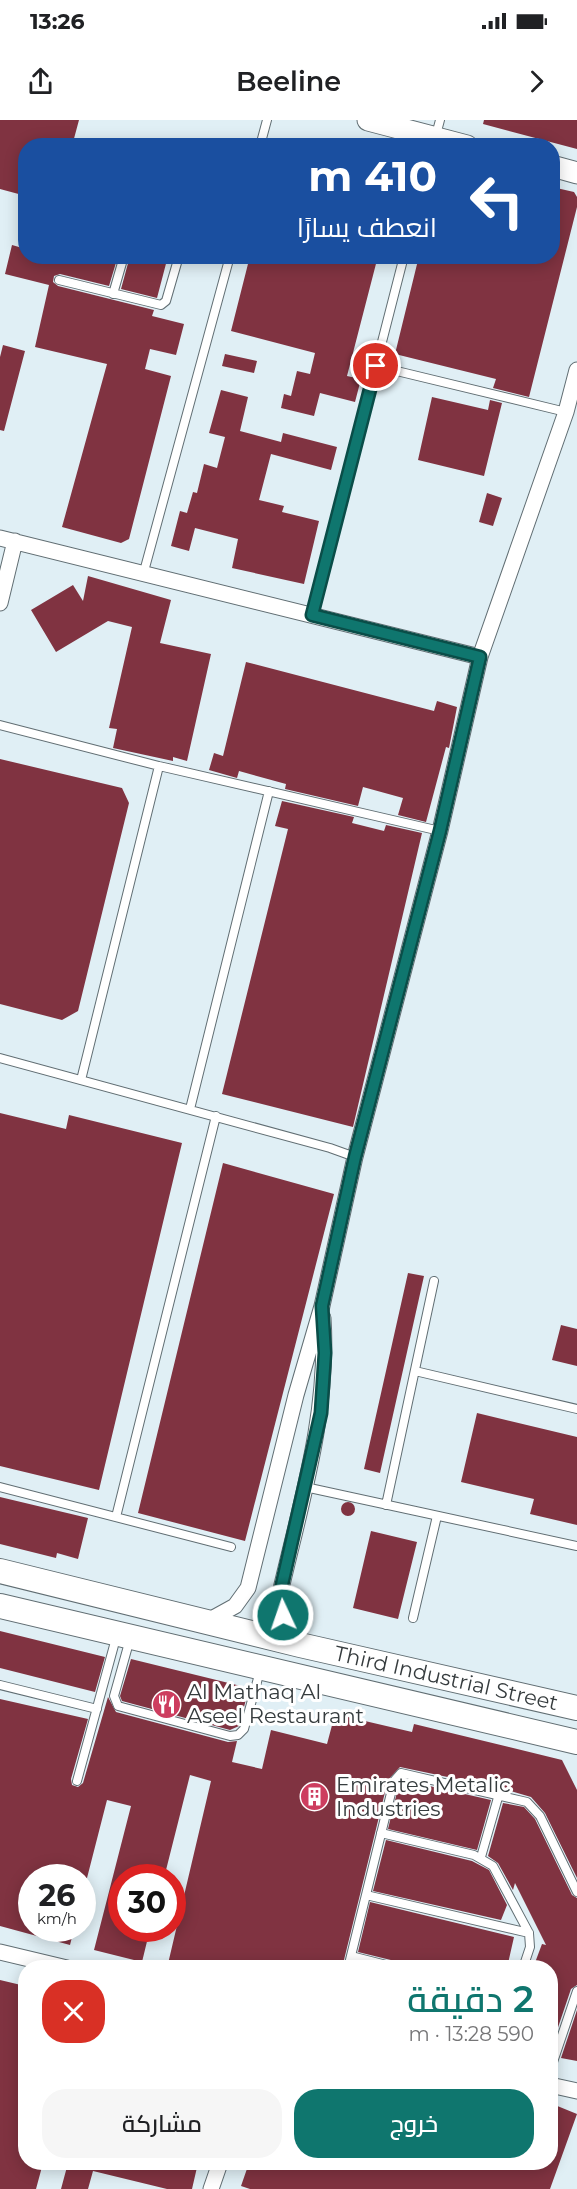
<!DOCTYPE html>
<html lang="ar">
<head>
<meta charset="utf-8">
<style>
  :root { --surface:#fff; --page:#f6f6f6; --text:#202124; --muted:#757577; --accent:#0f766e }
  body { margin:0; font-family:Montserrat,Cairo,sans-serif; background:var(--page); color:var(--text); direction:rtl; height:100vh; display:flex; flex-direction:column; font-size:22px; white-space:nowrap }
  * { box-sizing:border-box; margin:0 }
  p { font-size:20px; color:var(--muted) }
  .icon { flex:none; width:33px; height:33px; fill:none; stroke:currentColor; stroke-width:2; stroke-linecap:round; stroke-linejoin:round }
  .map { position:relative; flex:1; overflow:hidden; direction:ltr }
  .drawer { position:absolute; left:18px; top:1840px; width:540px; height:210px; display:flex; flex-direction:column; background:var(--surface); border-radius:24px; box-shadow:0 3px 15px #0003; direction:rtl }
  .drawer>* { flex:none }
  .hud { position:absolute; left:18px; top:18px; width:542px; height:126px; border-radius:24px; box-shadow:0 3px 15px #0003; direction:rtl; background:#1a4fa0; color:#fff; overflow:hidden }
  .speed { position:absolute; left:18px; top:1744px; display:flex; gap:12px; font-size:30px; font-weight:700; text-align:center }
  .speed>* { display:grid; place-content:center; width:78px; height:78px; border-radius:50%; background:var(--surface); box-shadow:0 3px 15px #0003; line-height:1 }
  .speed small { font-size:15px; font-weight:400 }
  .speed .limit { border:9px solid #d22; background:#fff; color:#111 }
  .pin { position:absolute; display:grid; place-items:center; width:51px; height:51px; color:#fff; margin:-26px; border:3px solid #fff; border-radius:50%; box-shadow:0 2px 6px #0007 }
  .me { position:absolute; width:66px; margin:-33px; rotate:357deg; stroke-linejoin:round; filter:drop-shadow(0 0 4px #0008) }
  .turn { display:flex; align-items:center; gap:21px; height:126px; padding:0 24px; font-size:27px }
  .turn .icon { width:78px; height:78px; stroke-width:2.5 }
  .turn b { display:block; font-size:42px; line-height:51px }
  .round { display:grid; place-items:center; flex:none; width:63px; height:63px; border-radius:24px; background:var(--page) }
  .head { display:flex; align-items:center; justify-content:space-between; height:102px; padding:0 24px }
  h1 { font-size:36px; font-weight:600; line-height:45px; color:var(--accent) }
  .button { display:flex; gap:12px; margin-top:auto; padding:12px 24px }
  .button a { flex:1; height:69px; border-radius:24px; background:var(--accent); color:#fff; font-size:24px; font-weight:600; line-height:69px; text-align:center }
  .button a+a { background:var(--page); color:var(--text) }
  .status { display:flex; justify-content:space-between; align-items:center; height:42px; padding:0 30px; background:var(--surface); direction:ltr }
  .status svg { height:16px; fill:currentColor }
  header { display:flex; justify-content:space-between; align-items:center; height:78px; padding:0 24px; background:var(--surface); font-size:27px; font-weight:600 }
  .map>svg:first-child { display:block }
  .building { fill:#803341 }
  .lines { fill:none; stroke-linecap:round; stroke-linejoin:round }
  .service-casing { stroke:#616e73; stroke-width:10 }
  .minor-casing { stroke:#616e73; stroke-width:17 }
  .secondary-casing { stroke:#616e73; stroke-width:23 }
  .primary-casing { stroke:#616e73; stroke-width:26 }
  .service { stroke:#fff; stroke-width:8 }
  .minor { stroke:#fff; stroke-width:15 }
  .secondary { stroke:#fff; stroke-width:21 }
  .primary { stroke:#fff; stroke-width:24 }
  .route-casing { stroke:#0a4d48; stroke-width:15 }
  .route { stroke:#0f766e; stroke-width:10 }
  .labels { text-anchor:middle; stroke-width:6; stroke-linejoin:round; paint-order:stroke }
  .street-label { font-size:21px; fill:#363c3e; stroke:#fff }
  .poi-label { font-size:21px; fill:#363c3e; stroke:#fff; text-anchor:start }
</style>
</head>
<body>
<div class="status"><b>13:26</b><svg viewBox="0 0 49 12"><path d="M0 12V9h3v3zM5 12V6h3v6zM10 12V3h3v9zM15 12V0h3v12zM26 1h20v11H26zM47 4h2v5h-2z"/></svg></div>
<header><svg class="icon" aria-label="forward" viewBox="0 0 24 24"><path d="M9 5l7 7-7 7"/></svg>Beeline<svg class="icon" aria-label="share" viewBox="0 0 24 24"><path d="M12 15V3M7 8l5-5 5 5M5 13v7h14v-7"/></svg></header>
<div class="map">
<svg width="577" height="2069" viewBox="0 0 577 2069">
  <rect width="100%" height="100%" fill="#e0eff5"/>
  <path class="building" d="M0 0H79L72 26H26V76L0 69Z
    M484 0H577V29L483 4Z
    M552 67 574 72 577 77V87L529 277 493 268 496 259 395 234 419 136H552Z
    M12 125 26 129V136H118L109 166 60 154 54 156 53 162 58 166 154 190 152 196 184 204 176 235 150 229 145 249 171 256 129 419 121 423 62 407 107 244 35 227 49 165 5 154Z
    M130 136H168L157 178 121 169Z
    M250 136H378L347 256 361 259 355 282 320 273 314 296 281 288 284 274 291 276 297 251 310 254 315 233 231 211Z
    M3 225 25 231 4 311 0 310V237Z
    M225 234 257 241 254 253 222 246Z
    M221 270 248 277 240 311 281 322 283 313 337 327 331 350 271 334 259 380 284 386 282 392 319 401 304 464 232 448 238 419 195 408 189 431 171 426 180 391 187 393 193 372 197 373 204 344 217 348 225 317 209 313Z
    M432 277 488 290 490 280 502 283 484 356 418 340Z
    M487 373 502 378 493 406 479 402Z
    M88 456 171 480 160 523 211 534 187 641 173 637V641L113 628 117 609 109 608 132 507 108 501 56 532 31 490 73 465 83 481Z
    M246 542 434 591 437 581 457 587 449 628 446 627 426 702 398 695 403 678 363 667 358 686 285 669 286 664 239 651 237 658 209 650 214 633 223 636Z
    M0 639 122 668 129 683 78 891 62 900 0 884Z
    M282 681 354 697 352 703 384 711 386 705 422 713 353 1007 222 974 288 709 275 706Z
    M0 993 66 1009 69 995 182 1023 99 1370 0 1346Z
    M223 1043 334 1074 245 1421 138 1393Z
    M408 1153 424 1156 380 1353 364 1349Z
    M561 1205 577 1209V1246L552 1240Z
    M477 1293 577 1317V1405L530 1394 534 1379 461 1362Z
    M0 1377 88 1398 78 1439 57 1433 56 1438 0 1424Z
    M341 1389a7 7 0 1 1 14 0a7 7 0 1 1-14 0Z
    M371 1411 417 1422 398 1499 353 1488Z
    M0 1511 105 1537 95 1572 0 1548Z
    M131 1539 249 1568 239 1606 230 1610 122 1581 120 1576Z
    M108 1577 116 1592 228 1622 237 1621 232 1642 262 1649 271 1610 327 1624 335 1594 412 1612 414 1604 562 1640 577 1670V1758L545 1693 531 1677 500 1668 400 1647 388 1660 342 1848H167L211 1661 190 1655 164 1758H122V1809H150L142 1842 94 1830 131 1686 107 1680 87 1758H32V1809H74L70 1825 0 1806V1579L88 1599 71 1659 72 1665 78 1667 83 1663Z
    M403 1660 491 1680 477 1730 388 1709 399 1664Z
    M503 1683 524 1687 535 1699 572 1775 577 1778V1865L571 1869 550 1931V1848H533L542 1824 546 1825 515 1763 513 1770 498 1743 488 1736Z
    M386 1720 472 1741 489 1750 507 1785 501 1800 373 1771Z
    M370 1782 514 1817 507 1848H442L410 1841 409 1848H404L399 1842 358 1832Z
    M0 1860 21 1865 18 1879 26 1881V2043H43L36 2069H0Z
    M577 1890V1941L561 1938Z
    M550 1983 577 1994 550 2069H250L241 2066 249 2043H550Z
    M68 2043H198L192 2069H167L93 2051 88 2069H61Z"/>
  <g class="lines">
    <defs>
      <path id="service" d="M436 15 440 0
        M260 26 267 0
        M214 136 229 140
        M59 160 161 185 166 181 179 136
        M113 174 124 136
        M376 246 566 292
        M143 455 230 136
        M312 495 404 136
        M0 605 159 646 440 711
        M0 938 330 1028 355 1037
        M81 960 159 646
        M190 989 269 671
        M415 1251 577 1289
        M0 1367 231 1427
        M305 1367 577 1426
        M386 1385 434 1161
        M116 1397 216 996
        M413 1498 437 1396
        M130 1519 114 1576 118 1586 230 1616 238 1615 244 1609 260 1551
        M0 1565 97 1589
        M77 1661 116 1518
        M381 1713 474 1735 493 1746 529 1813 530 1827 523 1848
        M481 1737 499 1674
        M366 1775 529 1813
        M351 1836 398 1848
        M348 1848 394 1661 401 1653 527 1682 540 1696 577 1772
        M550 1951 577 1871"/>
      <path id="minor" d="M0 418 480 537
        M0 483 15 421
        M206 1502 235 1486 248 1468 296 1275 322 1186 355 1037 440 711 480 537 566 292 577 250
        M300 1525 283 1495 281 1469C302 1379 329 1291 323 1198
        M0 1832 67 1848
        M550 1965 577 1971
        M211 2069 220 2043"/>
      <path id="secondary" d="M368 0 467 26
        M552 46 577 53"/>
      <g id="primary">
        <path id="s1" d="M0 1451 300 1525 577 1588"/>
        <path d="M0 1486 577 1622"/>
      </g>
    </defs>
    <use href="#service" class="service-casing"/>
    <use href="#minor" class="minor-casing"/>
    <use href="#secondary" class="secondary-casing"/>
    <use href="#primary" class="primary-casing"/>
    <use href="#service" class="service"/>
    <use href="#minor" class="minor"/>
    <use href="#secondary" class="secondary"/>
    <use href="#primary" class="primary"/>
  </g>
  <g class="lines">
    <defs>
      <path id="route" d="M283 1495 281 1469 321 1293 325 1233 322 1186 355 1037 440 711 480 537 312 495 376 246"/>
    </defs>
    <use href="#route" class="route-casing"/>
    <use href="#route" class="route"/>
  </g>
  <defs>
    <symbol id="restaurant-disc" viewBox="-11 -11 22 22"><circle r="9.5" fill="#cd3d5f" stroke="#fff"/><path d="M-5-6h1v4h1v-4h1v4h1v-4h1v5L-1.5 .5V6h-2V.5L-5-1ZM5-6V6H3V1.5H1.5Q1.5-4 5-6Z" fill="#fff"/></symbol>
    <symbol id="building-disc" viewBox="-11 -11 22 22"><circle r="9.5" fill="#cd3d5f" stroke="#fff"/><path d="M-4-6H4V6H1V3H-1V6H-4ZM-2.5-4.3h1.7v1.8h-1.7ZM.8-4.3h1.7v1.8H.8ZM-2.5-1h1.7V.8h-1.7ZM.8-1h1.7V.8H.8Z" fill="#fff"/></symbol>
  </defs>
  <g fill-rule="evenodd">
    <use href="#restaurant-disc" x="150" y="1568" width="33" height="33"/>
    <use href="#building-disc" x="298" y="1660" width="33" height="33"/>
  </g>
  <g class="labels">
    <g class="street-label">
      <text dy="7" stroke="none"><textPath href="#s1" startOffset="459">Third Industrial Street</textPath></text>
    </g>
    <g class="poi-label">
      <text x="187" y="1579">Al Mathaq Al<tspan x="187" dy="24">Aseel Restaurant</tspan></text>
      <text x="336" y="1672">Emirates Metalic<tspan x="336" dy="24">Industries</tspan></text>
    </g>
  </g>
</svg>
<div class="speed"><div>26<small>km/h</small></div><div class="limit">30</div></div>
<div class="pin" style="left:376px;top:246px;background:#d93025"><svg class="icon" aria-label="arrive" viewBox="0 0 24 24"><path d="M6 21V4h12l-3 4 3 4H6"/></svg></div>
<svg class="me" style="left:283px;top:1495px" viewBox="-20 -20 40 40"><circle r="17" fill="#0f766e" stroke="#fff" stroke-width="3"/><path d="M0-11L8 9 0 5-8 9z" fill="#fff"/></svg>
<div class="hud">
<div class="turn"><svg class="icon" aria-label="left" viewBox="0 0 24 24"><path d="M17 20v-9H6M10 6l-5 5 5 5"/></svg><div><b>410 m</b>انعطف يسارًا</div></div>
</div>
<section class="drawer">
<div class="head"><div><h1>2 دقيقة</h1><p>590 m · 13:28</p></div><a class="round" style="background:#d93025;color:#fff"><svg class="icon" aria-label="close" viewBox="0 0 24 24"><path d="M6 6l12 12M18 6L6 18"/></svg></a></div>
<div class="button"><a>خروج</a><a>مشاركة</a></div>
</section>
</div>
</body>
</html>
